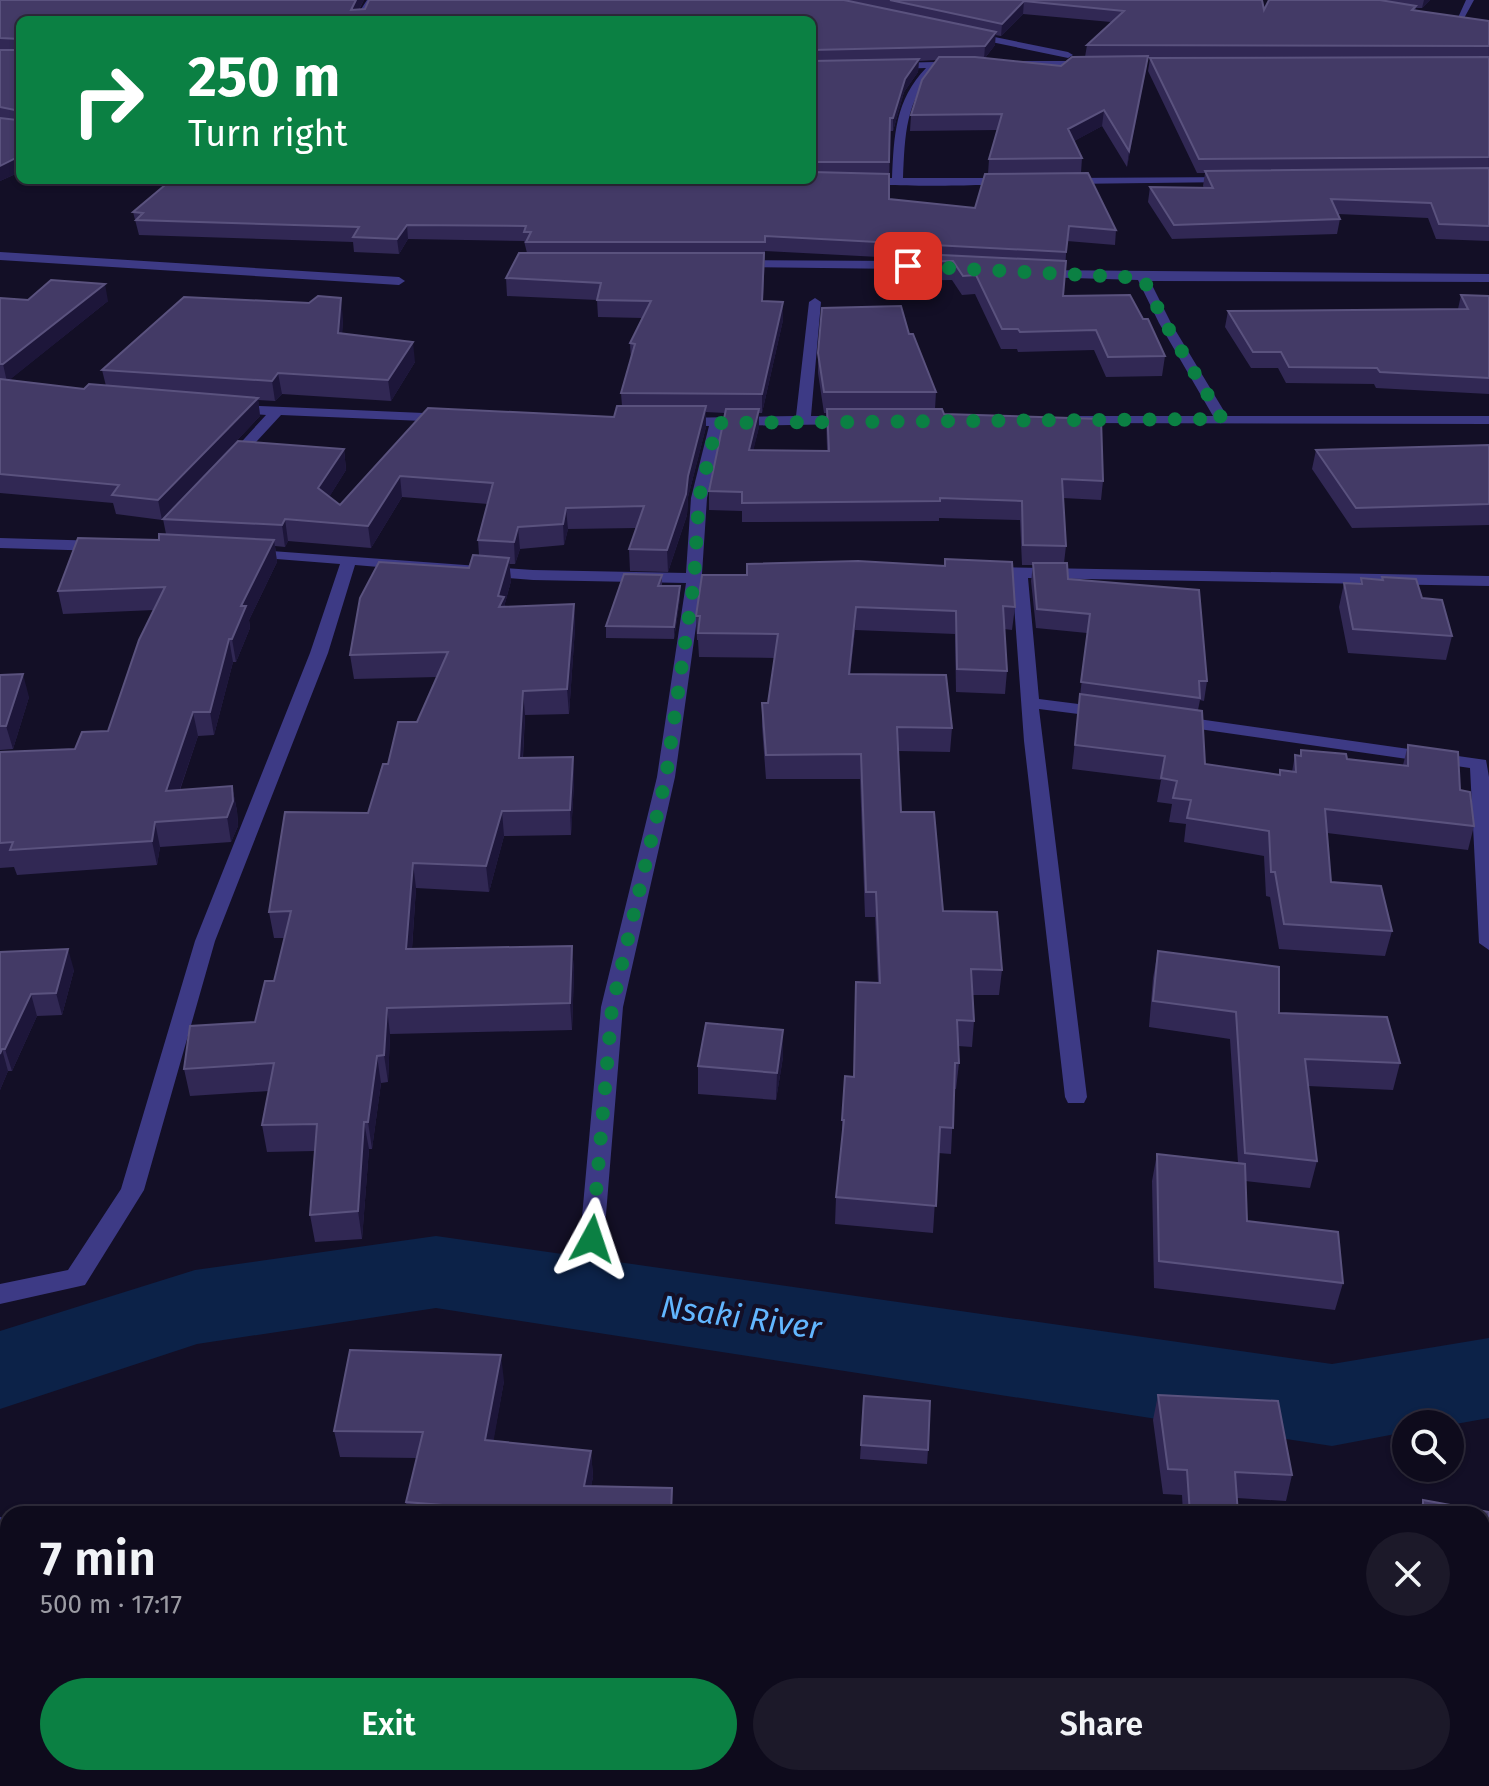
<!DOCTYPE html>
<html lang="en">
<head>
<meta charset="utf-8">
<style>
  :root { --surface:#0e0b1c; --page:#1c1929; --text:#f1f3f6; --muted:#9b9ba3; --line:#2e2b3b; --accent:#0b8043 }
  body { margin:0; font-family:"Fira Sans",sans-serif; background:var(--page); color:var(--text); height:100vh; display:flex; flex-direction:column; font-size:30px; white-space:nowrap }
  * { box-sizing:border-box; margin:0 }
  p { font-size:26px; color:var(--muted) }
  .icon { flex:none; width:44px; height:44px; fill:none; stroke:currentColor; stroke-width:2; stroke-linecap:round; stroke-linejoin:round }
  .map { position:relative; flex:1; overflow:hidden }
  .panel { position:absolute; left:0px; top:1506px; width:1490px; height:280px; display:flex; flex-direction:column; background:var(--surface); border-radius:24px 24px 0 0; box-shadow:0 2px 6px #0004,0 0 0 2px var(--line) }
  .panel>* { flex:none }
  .banner { position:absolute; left:16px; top:16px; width:800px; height:168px; border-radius:12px; box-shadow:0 2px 6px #0004,0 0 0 2px var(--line); background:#0b8043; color:#fff; overflow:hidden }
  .controls { position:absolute; left:1392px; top:1410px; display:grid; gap:16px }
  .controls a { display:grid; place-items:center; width:72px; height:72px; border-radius:50%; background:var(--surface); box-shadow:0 2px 6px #0004,0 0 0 2px var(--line); font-size:40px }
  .pin { position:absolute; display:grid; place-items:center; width:68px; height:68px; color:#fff; margin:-34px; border-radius:16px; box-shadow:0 4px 12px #0006 }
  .me { position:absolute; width:88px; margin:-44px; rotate:5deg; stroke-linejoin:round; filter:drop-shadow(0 0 6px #0008) }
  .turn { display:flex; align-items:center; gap:28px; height:168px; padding:0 40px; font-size:36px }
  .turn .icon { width:104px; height:104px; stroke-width:2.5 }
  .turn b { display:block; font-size:56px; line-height:68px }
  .round { display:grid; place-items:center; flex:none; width:84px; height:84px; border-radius:42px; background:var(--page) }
  .headline { display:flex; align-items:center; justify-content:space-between; height:136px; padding:0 40px }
  h1 { font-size:48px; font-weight:600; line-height:60px }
  .primary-button { display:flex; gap:16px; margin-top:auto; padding:16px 40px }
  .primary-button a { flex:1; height:92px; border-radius:48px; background:var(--accent); color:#fff; font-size:32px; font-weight:600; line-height:92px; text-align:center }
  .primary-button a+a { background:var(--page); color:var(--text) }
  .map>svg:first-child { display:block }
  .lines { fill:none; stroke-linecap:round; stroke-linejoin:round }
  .river { fill:#0c2248; fill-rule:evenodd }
  .street { fill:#3d3a85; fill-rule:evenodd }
  .wall { fill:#312854; fill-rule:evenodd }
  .shaded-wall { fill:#1d163a }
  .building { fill:#433a66; stroke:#5a527e; stroke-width:2 }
  .route { stroke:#0b8043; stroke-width:14; stroke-dasharray:0 25.2 }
  .labels { text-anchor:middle; stroke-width:8; stroke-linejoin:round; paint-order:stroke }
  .near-water-label { font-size:32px; font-style:italic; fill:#62b6ff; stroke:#130f26 }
</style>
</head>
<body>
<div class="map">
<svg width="1489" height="1786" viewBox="0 0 1489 1786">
  <rect width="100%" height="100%" fill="#130f26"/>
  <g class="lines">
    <path class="river" d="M436 1236 1332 1364 1489 1338V1418L1450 1425 1406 1424V1432L1332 1446 436 1308 197 1344 0 1409V1331L195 1270Z"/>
    <path class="street" d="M367 0H375L364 20H354Z
      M1466 0H1474L1462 22H1456Z
      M970 32 1068 52 1073 55 1068 58 967 37Z
      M1012 61H1088L1093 64 1088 67 1009 66Z
      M935 62H960L965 65 937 68C905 100 905 135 903 178H1008L1012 179V183C992 186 870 188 858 181L864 178H892C894 136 895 100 926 68L892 69 887 66 892 63Z
      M1236 177 1238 179 1232 182 1068 184 1062 181 1068 178Z
      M0 252 399 277 405 281 399 285 0 260Z
      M739 260 903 261 909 265 903 269 735 267V261Z
      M1035 270 1489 274V282L1150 281 1171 323 1227 416H1489V424L1070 423V417L1075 416H1213L1159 323 1138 280 1039 277 1033 273Z
      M815 298 821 302 811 416H851L858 420 851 424 723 426 707 498 702 574H729L737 579 729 584 702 583 675 777 623 1007 604 1239 601 1245 592 1248 583 1245 580 1239 601 1007 657 777 686 583 533 580 355 565 328 653 215 941 144 1190 85 1285 0 1304V1284L68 1270 121 1189 195 941 310 653 340 564 250 557 244 555V549L533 570 686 573 691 498 709 426H679L672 422 679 418 796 416 809 302Z
      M235 405 447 414 454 418 447 422 281 415 235 465 230 466 223 462 266 415 230 412 228 409Z
      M0 538 102 541 110 546 102 551 0 548Z
      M985 567 1489 576V586L1028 578 1039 699 1102 707 1111 712 1102 717 1039 709 1087 1097 1084 1103H1068L1065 1097 1024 741 1012 577 979 575V569Z
      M1177 716 1486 760 1489 777V950L1479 943 1470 768 1171 725 1168 721 1171 717Z
      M0 1517 8 1519V1543L0 1541Z
      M1424 1778H1481L1485 1786H1427Z"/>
  </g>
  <path class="wall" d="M0 0H364L359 10 365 9 369 0H1262L1264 10 1269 0H1430L1422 8H1416L1415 11 1489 21V241L1436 239 1428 218 1338 214 1340 219 1337 234 1172 239 1148 202 1150 187 1204 188 1203 186 1205 173H1197L1148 71 1150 58H1225H1147L1127 167 1102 126 1074 141 1082 158 1081 173 1116 230 1115 245 1067 241 1063 296 1143 319 1165 356 1162 376 1106 377 1094 350 1018 352 1017 349H1001L975 294 962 295 952 280 882 281 879 271V257L765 251 763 301 783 320 762 413H759V427L753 450 827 451 826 413H824L818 373V353L909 334 936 392 935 409 944 414 1103 481 1101 500 1063 498 1066 546 1064 563 1068 579 1207 681 1204 701 1200 700 1198 710 1205 764 1279 775 1280 770 1292 772 1295 755 1300 756 1301 750 1347 759 1403 765 1408 745 1460 790 1474 826 1468 850 1327 833 1331 882 1392 931 1385 956 1279 949 1270 897 1266 896 1264 856 1184 842 1186 824 1169 822 1172 804 1157 802 1161 780 1072 769 1087 633 1036 628 1031 581 1033 565H1022L1020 520 939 518V521L742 522V511L709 510V491L725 413 706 412V427L688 497 687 515 668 572 630 571 629 549 637 528 568 529 564 545 520 549 515 564H509L511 581 505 603V607L574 604 575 628 569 714 525 715 523 758 573 757 574 782 571 835 504 836 489 892 416 888 412 949 572 946 574 972 572 1030 390 1034 388 1082 381 1083 372 1149H369L362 1239 315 1242 310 1215 315 1151 267 1152 262 1125 269 1091 190 1096 184 1069 255 1022 274 981 284 938H274L269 912 368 813 388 764 417 722 437 677 354 679 350 655 469 568 479 555 478 540 488 504 402 497 371 548 288 541 285 547 275 546 277 562 249 620 250 628 236 662H233L214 735 198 736 180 790 232 786 237 811 238 826 231 842 160 847 157 865 17 875 14 867 0 868V752L75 749 108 731 154 610 63 614 58 591 159 540 166 534 163 519 344 449 346 470 329 497 340 505 428 408 614 417 622 406 621 393 631 361 630 343 642 318 598 317 597 300 507 296 506 278 527 253 524 241 408 239 399 254 354 252 353 242 139 235 133 212 812 180V20H20V172L0 181ZM1023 14 1111 22 1087 45 1085 57 1061 66 985 58 995 45V35L1001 36ZM937 60 911 115 910 131 997 130 989 159 988 174 975 208 889 199 890 131H893L904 92 918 72 919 61Z
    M1461 295 1489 296V394L1376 388 1374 384 1286 383 1278 368H1251L1225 327 1228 311 1458 309Z
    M0 298 28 300 108 301 9 380 84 389 106 386 102 370 343 318 342 334 415 362 391 401 282 394 275 401 258 400 260 416 162 520 116 514 113 503 0 493Z
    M1489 445V525L1352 528 1312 469 1316 450Z
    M747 564 1015 607 1012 630 1004 629 1007 671 1005 694 956 692 955 634 855 630 850 674 952 728 950 752 898 751 901 812 943 911 1002 970 999 995H973L974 1021 972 1047 958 1046 959 1063 956 1089H954L951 1154 938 1153 933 1233 835 1224 836 1197 842 1146V1120L878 983 875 917H865L860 779H766L762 727V703H768L775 658 699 657 698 640H697L696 616 747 575Z
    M662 575V586L680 598 674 639 606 638V626Z
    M1382 577 1422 598 1452 636 1446 660 1348 653 1339 607 1344 583 1360 584 1361 578 1382 580Z
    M0 675 29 697 13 749 0 750Z
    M1158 951 1279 1013 1400 1063 1393 1090 1308 1086 1317 1161 1310 1188 1245 1181 1247 1221 1343 1283 1335 1310 1154 1288 1152 1181 1157 1154 1238 1163 1230 1039 1149 1027 1153 978Z
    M0 952 74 970 62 1015 37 1016 12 1071H8L0 1090Z
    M783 1057 776 1100 698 1094V1066Z
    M504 1381 493 1441 591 1451 593 1477 591 1486 673 1514H407L406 1502 417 1458 340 1457 334 1431Z
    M1158 1395 1292 1475 1286 1501 1237 1498 1238 1514H1183L1182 1495 1163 1494 1153 1420Z
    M864 1396 928 1450 927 1464 860 1459Z
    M1423 1500 1489 1512V1637L1482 1636V1514H1418Z"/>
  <path class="shaded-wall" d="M356 0H364L353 20 351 10Z
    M1424 0H1430L1422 8Z
    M1024 1 1023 14 1001 36 1002 24Z
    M996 32 995 45 984 59 985 46Z
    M1148 56 1146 71 1127 167 1129 151Z
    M919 59 918 72 904 92 893 131V118L905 79Z
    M1104 110 1102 126 1067 145 1068 129Z
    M20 156V172L0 181V166Z
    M407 225 408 239 399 254 397 239Z
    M105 284 108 301 7 382 3 364Z
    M341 298 343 318 341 353 338 333Z
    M783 302V320L762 413V394Z
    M413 342 415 362 391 401 388 380Z
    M278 373 282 394 275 401 272 381Z
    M258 398 260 416 162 520 158 500Z
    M706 406V427L688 497 687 515 668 572 667 550Z
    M759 409V427L749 469V450Z
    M344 449 346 470 321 510 318 488Z
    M400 476 402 497 371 548 368 526Z
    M566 508 568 529 564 545 563 524Z
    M285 519 288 541 285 547 282 525Z
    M518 527 520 549 515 564 514 542Z
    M274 540 277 562 249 620 250 628 236 662 232 639 241 606Z
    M509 558 511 581 505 603 506 620 501 631 498 596Z
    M680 586V598L674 639V627Z
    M574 604 575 628 569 714 567 689Z
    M856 607 855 630 848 698 849 674Z
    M229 639 233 662 214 735 210 712Z
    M23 674 29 697 13 749 6 726Z
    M523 691 525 715 521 783 519 758Z
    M193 712 198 736 171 815 166 791Z
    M573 757 574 782 571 835 570 810Z
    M232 786 237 811 238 826 231 842 227 817Z
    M502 811 504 836 489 892 486 866Z
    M155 822 160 847 157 865 152 841Z
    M413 863 416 888 410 976 406 949Z
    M572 946 574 972 572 1030 570 1003Z
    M68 949 74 970 62 1015 56 993Z
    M31 994 37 1016 12 1071 5 1049Z
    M387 1008 390 1034 388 1082 384 1055Z
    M783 1030V1057L776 1100 777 1073Z
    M2 1049 8 1071 0 1090V1054Z
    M377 1056 381 1083 372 1149 368 1122Z
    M364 1122 369 1149 362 1239 358 1211Z
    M501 1355 504 1381 489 1467 485 1440Z
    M591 1451 593 1477 586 1512 584 1486Z
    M8 1698V1746L0 1762V1713Z"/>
  <path class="building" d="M0 0H356L351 10 365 9 369 0H844L996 32 985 46 812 50V20H20V111L0 107V50H17L20 39 0 38Z
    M890 0H1262L1264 10 1269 0H1380L1416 6 1412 10 1489 21V46L1087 45 1124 11 1024 1 1002 24Z
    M1148 56 1129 151 1104 110 1068 129 1082 158 989 159 1002 114 911 115 922 80 939 57H975L1061 66 1072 57Z
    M1489 57V157L1199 159 1150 58Z
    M919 59 905 79 893 118H890L889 162H812V61Z
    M20 112V156L0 166V118L17 120Z
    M1489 168V226L1439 224 1431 203 1331 199 1340 219 1174 225 1150 187 1213 188 1205 171Z
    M812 172 889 174V199L975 208 985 174 1088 173 1116 230 1069 226 1066 252 765 236V242H526L531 232H524L526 226 407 225 397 239 353 237 359 227 136 220 143 213 133 212 171 180H812Z
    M879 252 1066 261 1063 296 1130 295 1143 319H1148L1165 356 1108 357 1096 330 1020 332 1018 329H1002L976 275 963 276 953 261 882 262Z
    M519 253H764L762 301 783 302 762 394 621 393 635 344 630 343 651 301 597 300 601 283 506 278Z
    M51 280 105 284 3 364H0V298L28 300Z
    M1461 295 1489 296V378L1380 372 1377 368 1289 367 1281 352H1253L1228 311 1468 309Z
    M318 296 341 298 338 333 413 342 388 380 278 373 272 381 102 370 184 297 309 303Z
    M901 306 909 334H913L936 392H824L818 353 822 308Z
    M0 379 84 389 89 384 258 398 158 500 112 495 119 485 0 474Z
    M617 406H706L688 476 686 494 667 550 629 549 644 506 566 508 563 524 518 527 514 542 478 540 493 483 400 476 368 526 285 519 282 525 163 519 238 441 344 449 318 488 340 505 428 408 614 417Z
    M726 409H759L749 450 829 451 827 409H942L944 414 1101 419 1103 481 1062 479 1066 546 1023 545 1022 501 940 498V501L742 503V492L709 491Z
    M1489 445V504L1356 508 1316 450Z
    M159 534 274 540 241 606H246L232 639H229L210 712H193L166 791 232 786 233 801 227 817 155 822 152 841 10 850 13 842 0 843V752L75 749 82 732 108 731 139 640 165 587 58 591 78 538 159 540Z
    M473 555 509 558 498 596 504 597 499 607 574 604 567 689 523 691 519 758 573 757 570 810 502 811 486 866 413 863 406 949 572 946 570 1003 387 1008 384 1055 377 1056 368 1122H364L358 1211 310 1215 317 1124 262 1125 274 1063 184 1069 190 1026 255 1022 265 981H274L291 911 269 912 285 812 368 813 383 764H388L398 722H417L448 652 350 655 360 598 379 562 469 568Z
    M945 559 1012 562 1015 607 1003 606 1007 671 957 669 956 611 856 607 849 674 946 675 952 728 897 727 901 812H934L943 911 997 912 1002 970 971 969 974 1021 957 1020 959 1063H955L953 1128 940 1127 936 1206 836 1197 844 1120H842L845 1076 854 1077 856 982 880 983 876 892H866L861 754 766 755 762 703H768L778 634 698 633 700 616H696L702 575H747V564L858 561 945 566Z
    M1033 563H1067L1068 579 1199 590 1207 681H1199L1200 698 1081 682 1090 614 1037 609Z
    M624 574 662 575 658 586H680L674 627 606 626Z
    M1382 577 1416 579 1422 598 1442 600 1452 636 1353 629 1344 583 1362 584 1361 578 1383 580Z
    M23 674 6 726H0V675Z
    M1080 694 1202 711 1205 764 1280 775V770L1296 772 1295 755 1301 756V750L1346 754 1347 759 1408 766V745L1458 752 1460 790 1470 792 1474 826 1325 809 1331 882 1381 886 1392 931 1284 924 1275 872H1271L1269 831 1187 818 1191 800 1173 798 1177 781 1161 778 1165 756 1075 745Z
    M68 949 56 993 31 994 5 1049H2L0 1054V952Z
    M1158 951 1279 967V1013L1387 1017 1400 1063 1305 1059 1317 1161 1245 1153 1236 1012 1153 1001Z
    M706 1023 783 1030 777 1073 698 1066Z
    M1157 1154 1245 1164 1247 1221 1338 1232 1343 1283 1159 1261Z
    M350 1350 501 1355 485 1440 591 1451 584 1486 672 1488 671 1514H490L491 1509 406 1502 423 1432 334 1431Z
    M1158 1395 1278 1401 1292 1475 1235 1472 1238 1514H1190L1187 1470 1168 1469Z
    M864 1396 930 1401 928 1450 861 1445Z
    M1423 1500 1489 1512V1611L1482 1609V1514H1423Z
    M0 1532 8 1534V1698L0 1713Z
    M153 1778H319L342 1782 340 1786H149Z
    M759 1778H821V1786H759Z
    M1151 1780 1235 1786H1152Z"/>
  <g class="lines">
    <path class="route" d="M592 1239 612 1007 666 777 694 580 699 498 717 423 1222 419 1165 323 1143 278 908 266"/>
  </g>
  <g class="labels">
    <g class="near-water-label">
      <text transform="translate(741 1317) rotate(8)" y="11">Nsaki River</text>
    </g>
  </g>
</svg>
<div class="controls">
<a><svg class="icon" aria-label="search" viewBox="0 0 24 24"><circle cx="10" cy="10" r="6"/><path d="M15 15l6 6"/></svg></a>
</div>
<div class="pin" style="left:908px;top:266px;background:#d93025"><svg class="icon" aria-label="arrive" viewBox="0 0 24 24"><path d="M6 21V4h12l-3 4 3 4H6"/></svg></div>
<svg class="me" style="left:592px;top:1239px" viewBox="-20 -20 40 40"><path d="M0-17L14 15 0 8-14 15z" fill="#0b8043" stroke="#fff" stroke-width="4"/></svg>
<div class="banner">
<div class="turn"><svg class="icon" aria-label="right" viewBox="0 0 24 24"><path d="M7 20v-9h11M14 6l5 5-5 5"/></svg><div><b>250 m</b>Turn right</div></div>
</div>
<section class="panel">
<div class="headline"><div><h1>7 min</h1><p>500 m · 17:17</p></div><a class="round"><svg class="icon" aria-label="close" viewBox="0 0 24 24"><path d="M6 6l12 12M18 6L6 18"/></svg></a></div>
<div class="primary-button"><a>Exit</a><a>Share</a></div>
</section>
</div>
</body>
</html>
